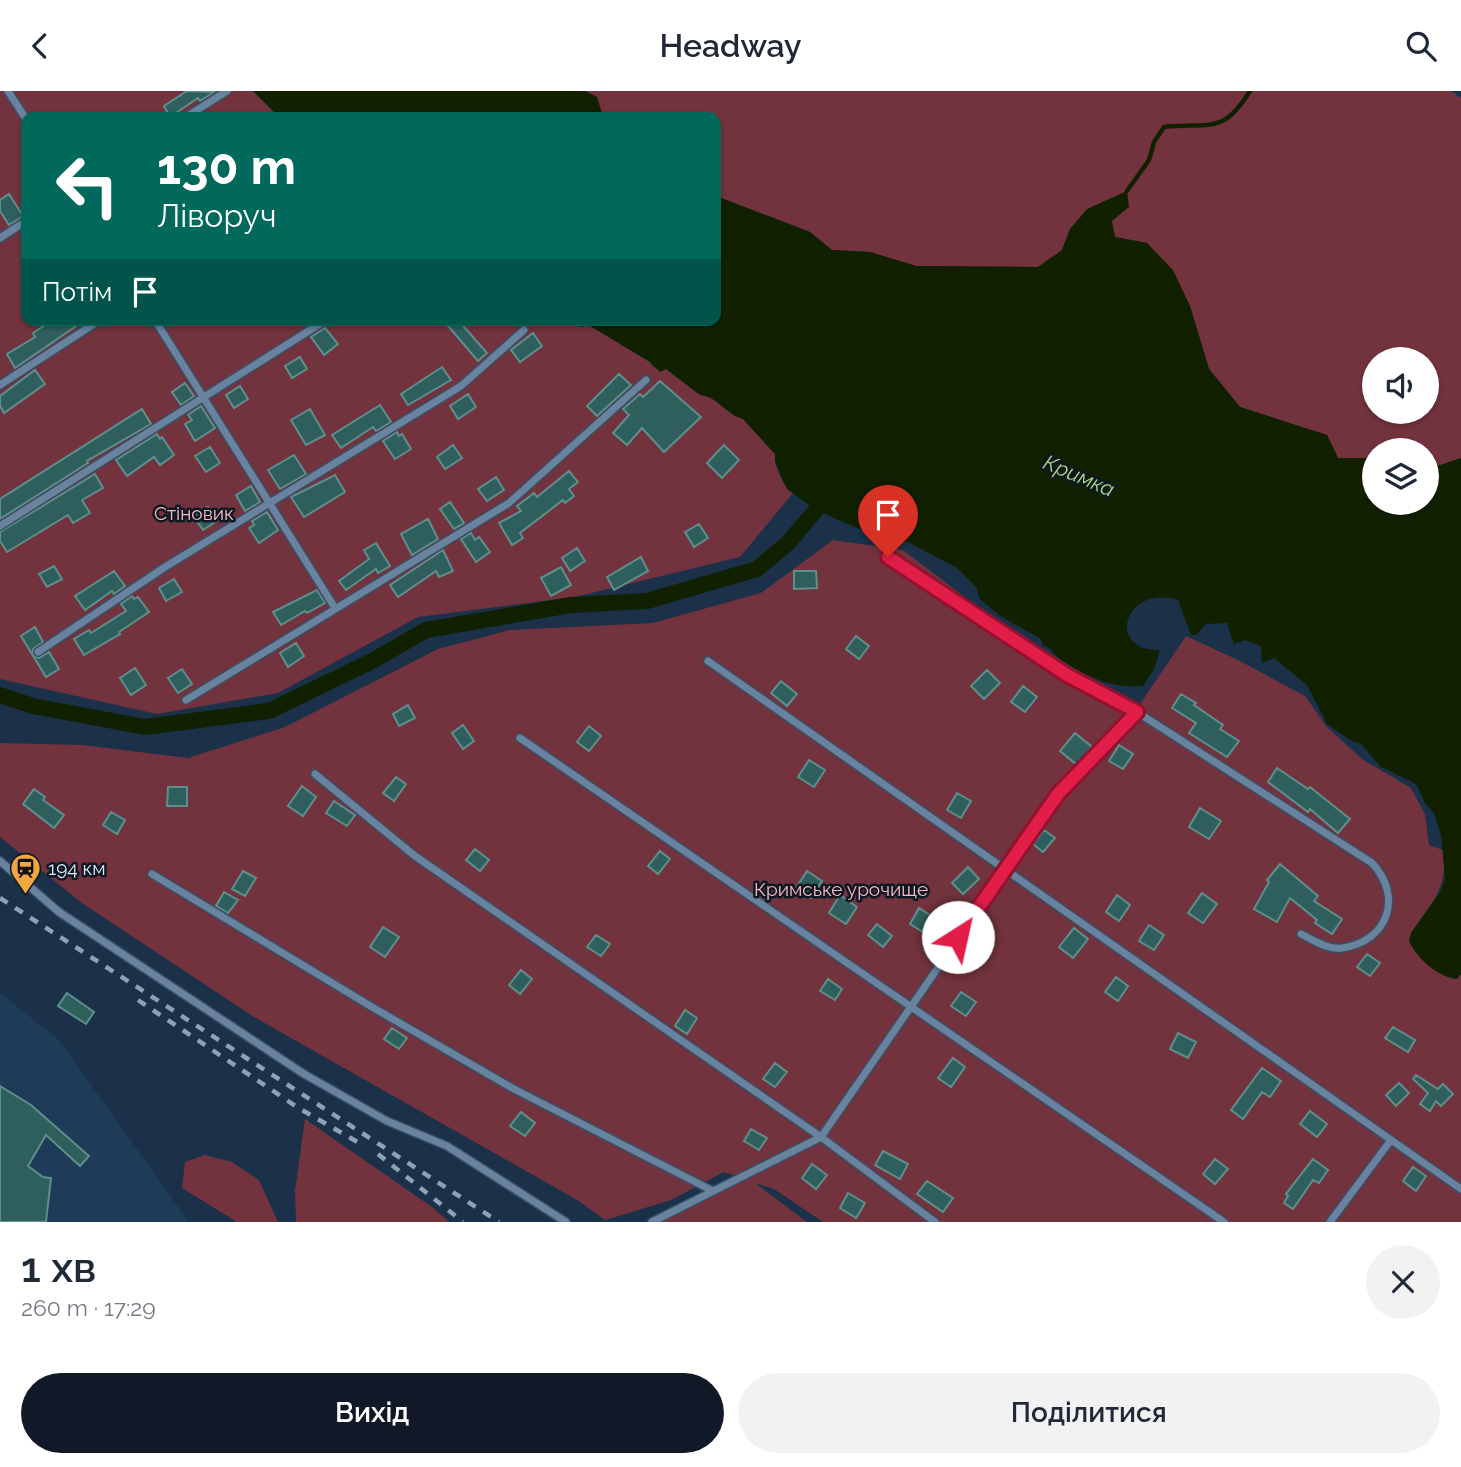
<!DOCTYPE html>
<html lang="uk">
<head>
<meta charset="utf-8">
<style>
  :root { --surface:#fff; --page:#f2f2f3; --text:#1f2937; --muted:#747a83; --accent:#111827 }
  body { margin:0; font-family:Raleway,sans-serif; background:var(--page); color:var(--text); height:100vh; display:flex; flex-direction:column; font-size:26px; white-space:nowrap }
  * { box-sizing:border-box; margin:0 }
  p { font-size:23px; color:var(--muted) }
  .icon { flex:none; width:38px; height:38px; fill:none; stroke:currentColor; stroke-width:2; stroke-linecap:round; stroke-linejoin:round }
  .map { position:relative; height:1131px; overflow:hidden }
  .side { display:flex; flex-direction:column; background:var(--surface); flex:1 }
  .side>* { flex:none }
  .guide { position:absolute; left:21px; top:21px; width:700px; height:214px; border-radius:14px; box-shadow:0 2px 5px #0004; background:#00695c; color:#fff; overflow:hidden }
  .fabs { position:absolute; left:1362px; top:256px; display:grid; gap:14px }
  .fabs a { display:grid; place-items:center; width:77px; height:77px; border-radius:50%; background:var(--surface); box-shadow:0 2px 5px #0004; font-size:35px }
  .pin { position:absolute; display:grid; place-items:center; width:60px; height:60px; color:#fff; margin:-72px -30px; border-radius:50% 50% 50% 0; rotate:-45deg; box-shadow:0 0 7px #0007 }
  .pin .icon { rotate:45deg }
  .me { position:absolute; width:77px; margin:-38px; rotate:35deg; stroke-linejoin:round; filter:drop-shadow(0 0 5px #0008) }
  .turn { display:flex; align-items:center; gap:24px; height:147px; padding:0 21px; font-size:32px }
  .turn .icon { width:91px; height:91px; stroke-width:2.5 }
  .turn b { display:block; font-size:49px; line-height:60px }
  .then { display:flex; align-items:center; height:66px; padding:0 21px; background:#0003; gap:14px; font-size:26px }
  .round { display:grid; place-items:center; flex:none; width:74px; height:74px; border-radius:37px; background:var(--page) }
  .head { display:flex; align-items:center; justify-content:space-between; height:119px; padding:0 21px }
  h1 { font-size:42px; font-weight:600; line-height:52px }
  .primary-button { display:flex; gap:14px; margin-top:auto; padding:14px 21px }
  .primary-button a { flex:1; height:80px; border-radius:42px; background:var(--accent); color:#fff; font-size:28px; font-weight:600; line-height:80px; text-align:center }
  .primary-button a+a { background:var(--page); color:var(--text) }
  header { display:flex; justify-content:space-between; align-items:center; height:91px; padding:0 21px; background:var(--surface); font-size:32px; font-weight:600 }
  .map>svg:first-child { display:block }
  .built { fill:#1e3b58 }
  .green { fill:#72333e; fill-rule:evenodd }
  .water { fill:#112100 }
  .lines { fill:none; stroke-linecap:round; stroke-linejoin:round }
  .stream { stroke:#112100; stroke-width:4.5 }
  .canal { stroke:#112100; stroke-width:16 }
  .building { fill:#2f5f5d; stroke:#5e8f8c; stroke-width:2 }
  .service-casing { stroke:#3b4e63; stroke-width:10 }
  .service { stroke:#69839f; stroke-width:7 }
  .rail { stroke:#8fa1b4; stroke-width:4.5; stroke-dasharray:9 9; stroke-linecap:butt }
  .route-casing { stroke:#92132f; stroke-width:18 }
  .route { stroke:#e11d48; stroke-width:12 }
  .labels { text-anchor:middle; stroke-width:5; stroke-linejoin:round; paint-order:stroke }
  .park-label { font-size:19px; fill:#fbb7c0; stroke:#0e1823 }
  .poi-label { font-size:19px; fill:#dae8f8; stroke:#0e1823; text-anchor:start }
  .water-label { font-size:21px; font-style:italic; fill:#abdb7e; stroke:#0e1823 }
</style>
</head>
<body>
<header><svg class="icon" aria-label="back" viewBox="0 0 24 24"><path d="M15 5l-7 7 7 7"/></svg>Headway<svg class="icon" aria-label="search" viewBox="0 0 24 24"><circle cx="10" cy="10" r="6"/><path d="M15 15l6 6"/></svg></header>
<div class="map">
<svg width="1461" height="1131" viewBox="0 0 1461 1131">
  <rect width="100%" height="100%" fill="#1a3149"/>
  <path class="built" d="M0 902 59 949 189 1131H0Z"/>
  <path class="green" d="M0 0H253L279 26H26V229H560L582 236 587 233 650 271 653 276 666 278 700 304C717 305 727 324 743 328L775 363C775 376 782 395 793 402L740 466 575 506 418 526 278 602 157 623 0 588Z
    M585 0H1451L1461 7V367L1426 379V359H1374V373L1369 367H1338L1327 344 1240 316 1209 278 1190 215 1147 152 1115 146 1111 130 1070 138 1062 159 1038 176 916 175 870 161 832 159 810 141 716 105V26H603L597 6ZM1374 268H1426V320H1374Z
    M833 449 903 459 1067 584 1138 616 1186 545 1240 570 1305 605 1327 636 1362 668 1411 697 1425 723 1429 754 1443 759C1449 797 1431 813 1411 842L1453 888 1461 883V1131H823L774 1098 755 1092 807 1131H661L744 1088 724 1081 671 1109 605 1129 579 1110 254 926 82 812 0 746V652L82 654 188 667 285 636 438 558 510 539 653 532 761 502Z
    M305 1028 432 1116 449 1131H296L295 1100Z
    M205 1064 232 1071 259 1089 278 1131H237L182 1097 185 1071Z"/>
  <path class="water" d="M253 0H585L597 6 603 26H279Z
    M1127 100 1129 116 1112 130 1115 146 1147 152 1173 179 1190 215 1209 278 1240 316 1327 344 1338 367H1369L1374 373V411H1426V379L1461 367V883L1457 888C1437 886 1417 867 1409 850L1411 842 1440 801 1445 787 1441 744 1434 722 1425 712 1416 693 1381 676 1361 653 1350 649 1327 633 1307 594 1274 567 1262 572 1261 555 1245 549 1234 553 1227 532 1206 533 1196 544H1191L1178 509C1123 493 1106 561 1160 559L1154 578 1143 595C1111 598 1085 585 1059 567 1052 562 1051 556 1043 554L1041 548 1000 525 980 508 976 496 957 477 908 451 857 437 816 419 787 398 775 371V363L743 328C727 324 717 305 700 304L666 278 660 281 650 271 587 233 582 236 560 229H716V105L810 141 832 159 870 161 916 175 1038 176 1062 159 1070 138 1087 118Z"/>
  <g class="lines">
    <path class="stream" d="M1127 100 1149 69 1154 51 1164 36C1210 31 1222 45 1250 0"/>
    <path class="canal" d="M0 604 33 615 145 636 269 620 372 570 426 539 571 514 647 510 757 478 788 452 816 419"/>
  </g>
  <path class="building" d="M187 0 214 1 200 10 198 7 170 26 164 15Z
    M9 103 23 125 9 134 0 120V109Z
    M53 229H85L15 277 7 263 35 246 33 242Z
    M443 229H458L487 262 478 270Z
    M325 237 338 253 324 264 311 246Z
    M533 242 542 255 520 271 511 259Z
    M300 266 307 278 292 287 285 275Z
    M442 276 451 289 408 314 401 303Z
    M35 279 45 293 4 322 0 315V305Z
    M619 283 631 294 597 325 587 315Z
    M660 290 701 326 664 361 642 337 627 354 613 342 629 324 623 318 640 303 643 306Z
    M185 292 194 305 181 314 172 301Z
    M240 295 248 308 234 317 226 304Z
    M468 303 476 316 458 328 450 315Z
    M380 314 391 331 376 340 373 336 341 357 332 344Z
    M201 315 215 337 195 350 185 333 192 329 188 324Z
    M142 318 151 333 87 370 88 372 0 428V408Z
    M310 318 325 344 306 354 291 329Z
    M397 341 399 345 402 343 411 358 395 368 383 350Z
    M157 343 160 348 162 346 174 364 160 374 154 366 127 385 116 369Z
    M453 354 462 367 445 378 437 366Z
    M724 354 739 369 722 387 707 372Z
    M210 356 220 372 206 381 195 365Z
    M294 364 306 383 280 398 268 379Z
    M569 380 578 391 569 398 574 405 565 412 563 409 520 442 523 447 512 454 499 432 521 420 517 415 534 402 537 406Z
    M95 383 103 397 82 409 90 422 73 432 68 424 7 461 0 450V441Z
    M335 384 345 401 304 426 291 406Z
    M496 386 504 399 487 410 478 398Z
    M251 395 260 411 245 420 236 404Z
    M450 411 464 432 454 438 440 418Z
    M208 416 217 430 203 439 193 425Z
    M267 421 278 439 259 452 249 437 254 434 252 430Z
    M428 428 438 448 412 464 401 443Z
    M699 433 708 447 694 456 685 441Z
    M471 442 475 449 479 446 490 461 476 471 461 448Z
    M376 452 390 475 378 482 376 478 346 499 339 490 369 468 364 459Z
    M577 457 585 470 570 480 562 467Z
    M443 459 453 480 439 486 436 480 398 506 390 494Z
    M641 466 648 480 614 499 607 486Z
    M54 475 62 488 47 496 39 483Z
    M561 476 571 494 551 505 541 487Z
    M114 480 125 495 114 503 112 500 85 519 75 505Z
    M794 480H816L817 497 794 498Z
    M174 488 182 501 166 510 159 497Z
    M317 499 325 512 307 522 305 520 281 534 273 521Z
    M132 505 134 508 138 506 149 521 119 541 120 543 84 564 74 548 89 539 91 542 126 520 121 513Z
    M35 536 43 551 33 558V564L39 567 49 561 59 578 46 586 21 545Z
    M856 545 869 555 859 568 846 558Z
    M296 552 304 565 288 576 280 562Z
    M135 577 146 594 131 604 120 587Z
    M182 578 192 593 178 602 168 587Z
    M987 579 1000 592 984 608 971 595Z
    M781 590 797 603 787 615 771 602Z
    M1023 595 1037 606 1025 621 1011 611Z
    M1181 603 1196 612 1194 614 1223 634 1220 638 1239 650 1227 666 1189 642 1196 632 1172 617Z
    M408 614 415 627 399 635 393 623Z
    M463 634 474 650 463 658 452 642Z
    M589 635 601 645 589 660 577 651Z
    M1075 642 1092 656 1077 674 1060 660Z
    M1119 654 1133 663 1123 678 1109 670Z
    M809 669 825 679 814 696 798 686Z
    M1277 677 1308 698 1310 696 1350 728 1338 742 1310 718 1308 721 1268 691Z
    M396 686 406 693 394 710 383 702Z
    M302 695 316 706 303 725 288 715Z
    M168 696H187V715H167Z
    M34 698 45 706 43 709 64 724 54 737 23 713Z
    M957 702 971 710 961 727 947 719Z
    M334 710 355 724 347 735 326 722Z
    M1200 717 1221 730 1209 748 1189 736Z
    M111 721 125 729 117 743 103 734Z
    M1044 739 1055 747 1043 761 1033 753Z
    M475 758 489 769 480 780 466 769Z
    M660 760 670 768 658 783 648 775Z
    M1280 773 1318 805 1314 810 1342 828 1332 843 1315 832 1317 829 1290 807 1277 831 1254 818 1269 791 1267 789Z
    M968 776 979 788 963 803 952 792Z
    M243 780 256 787 245 805 232 798Z
    M807 780 822 790 811 807 796 797Z
    M224 801 238 809 228 822 216 815Z
    M1202 802 1217 813 1203 832 1188 822Z
    M840 804 857 816 846 833 829 822Z
    M1117 804 1130 814 1119 830 1106 821Z
    M919 817 936 828 926 843 910 833Z
    M877 833 892 845 883 856 868 844Z
    M1149 834 1164 844 1154 859 1139 850Z
    M383 836 399 846 385 866 370 856Z
    M1074 837 1088 848 1073 867 1059 856Z
    M596 844 610 853 601 865 587 856Z
    M1367 863 1380 872 1370 885 1357 876Z
    M521 879 532 888 520 903 509 894Z
    M1116 886 1128 895 1118 910 1105 901Z
    M828 888 842 898 835 909 820 900Z
    M961 901 976 911 966 925 951 915Z
    M67 902 94 921 86 933 58 915Z
    M685 919 697 927 687 943 675 935Z
    M1393 936 1415 949 1408 961 1385 947Z
    M392 937 407 947 399 958 384 948Z
    M1178 942 1196 951 1188 967 1170 958Z
    M953 967 965 976 951 996 938 987Z
    M775 972 787 981 775 996 763 988Z
    M1262 977 1281 990 1270 1006 1262 1001 1243 1028 1231 1019Z
    M1416 984 1438 998 1443 993 1453 1003 1441 1015 1436 1010 1430 1020 1420 1013 1428 1002 1413 988Z
    M1399 992 1409 1002 1396 1015 1386 1004Z
    M0 995 31 1014 89 1065 80 1075 46 1044 28 1075 43 1086 51 1087 46 1131H0Z
    M1310 1020 1327 1033 1317 1046 1300 1033Z
    M521 1021 535 1032 525 1045 510 1035Z
    M751 1038 767 1047 759 1059 744 1050Z
    M883 1060 908 1073 900 1088 875 1074Z
    M1215 1068 1228 1078 1215 1093 1203 1083Z
    M1313 1068 1328 1079 1319 1092 1313 1089 1293 1118 1284 1112 1288 1105 1286 1103Z
    M812 1073 827 1084 816 1098 802 1087Z
    M1413 1076 1426 1085 1416 1100 1403 1090Z
    M927 1090 953 1107 943 1121 917 1103Z
    M848 1102 865 1112 856 1127 840 1117Z"/>
  <g class="lines">
    <defs>
      <path id="service" d="M8 0 26 28
        M186 26 227 0
        M0 147 26 130
        M155 229 335 517
        M0 294 100 229
        M0 435 326 229
        M888 466 1067 584 1137 621
        M38 561 165 476 461 295 524 239
        M708 570 1461 1098
        M186 609 509 412 646 289
        M520 647 1224 1131
        M315 683 415 765 821 1046 935 1131
        M0 770 59 821 304 983 387 1030 447 1055 566 1131
        M152 783 372 916 514 998 713 1100
        M652 1131 821 1046 1058 703 1137 621 1372 772C1403 805 1389 850 1342 857 1328 859 1313 849 1301 843
        M1330 1131 1391 1049"/>
    </defs>
    <use href="#service" class="service-casing"/>
    <use href="#service" class="service"/>
    <path class="rail" d="M0 807 499 1131
      M138 909 297 1016 361 1053
      M378 1063 463 1131"/>
  </g>
  <g class="lines">
    <defs>
      <path id="route" d="M888 466 1067 584 1137 621 1058 703 958 846"/>
    </defs>
    <use href="#route" class="route-casing"/>
    <use href="#route" class="route"/>
  </g>
  <defs>
    <symbol id="station-pin" viewBox="-11 -11 22 30"><path d="M0 17L-7.5 6A9.5 9.5 0 1 1 7.5 6Z" fill="#f1a63f" stroke="#0e1823"/><path d="M-3-6H3Q5-6 5-4V2Q5 4 3 4L4.5 6H3L1.5 4h-3L-3 6H-4.5L-3 4Q-5 4-5 2V-4Q-5-6-3-6ZM-3.5-4v3h7v-3ZM-3.5 1v1.5H-2V1ZM2 1v1.5H3.5V1Z" fill="#111"/></symbol>
  </defs>
  <g fill-rule="evenodd">
    <use href="#station-pin" x="8" y="760" width="35" height="47"/>
  </g>
  <g class="labels">
    <g class="park-label">
      <text x="194" y="429">Стіновик</text>
      <text x="841" y="805">Кримське урочище</text>
    </g>
    <g class="poi-label">
      <text x="48" y="784">194 км</text>
    </g>
    <g class="water-label">
      <text transform="translate(1079 385) rotate(23)" y="7">Кримка</text>
    </g>
  </g>
</svg>
<div class="fabs">
<a><svg class="icon" aria-label="sound" viewBox="0 0 24 24"><path d="M4 9h4l5-4v14l-5-4H4zM17 9q2 3 0 6"/></svg></a>
<a><svg class="icon" aria-label="layers" viewBox="0 0 24 24"><path d="M12 4l9 5-9 5-9-5zM3 14l9 5 9-5"/></svg></a>
</div>
<div class="pin" style="left:888px;top:466px;background:#d93025"><svg class="icon" aria-label="arrive" viewBox="0 0 24 24"><path d="M6 21V4h12l-3 4 3 4H6"/></svg></div>
<svg class="me" style="left:958px;top:846px" viewBox="-20 -20 40 40"><circle r="19" fill="#fff"/><path d="M0-13L10 11 0 6-10 11z" fill="#e11d48"/></svg>
<div class="guide">
<div class="turn"><svg class="icon" aria-label="left" viewBox="0 0 24 24"><path d="M17 20v-9H6M10 6l-5 5 5 5"/></svg><div><b>130 m</b>Ліворуч</div></div>
<div class="then">Потім<svg class="icon" aria-label="arrive" viewBox="0 0 24 24"><path d="M6 21V4h12l-3 4 3 4H6"/></svg></div>
</div>
</div>
<section class="side">
<div class="head"><div><h1>1 хв</h1><p>260 m · 17:29</p></div><a class="round"><svg class="icon" aria-label="close" viewBox="0 0 24 24"><path d="M6 6l12 12M18 6L6 18"/></svg></a></div>
<div class="primary-button"><a>Вихід</a><a>Поділитися</a></div>
</section>
</body>
</html>
